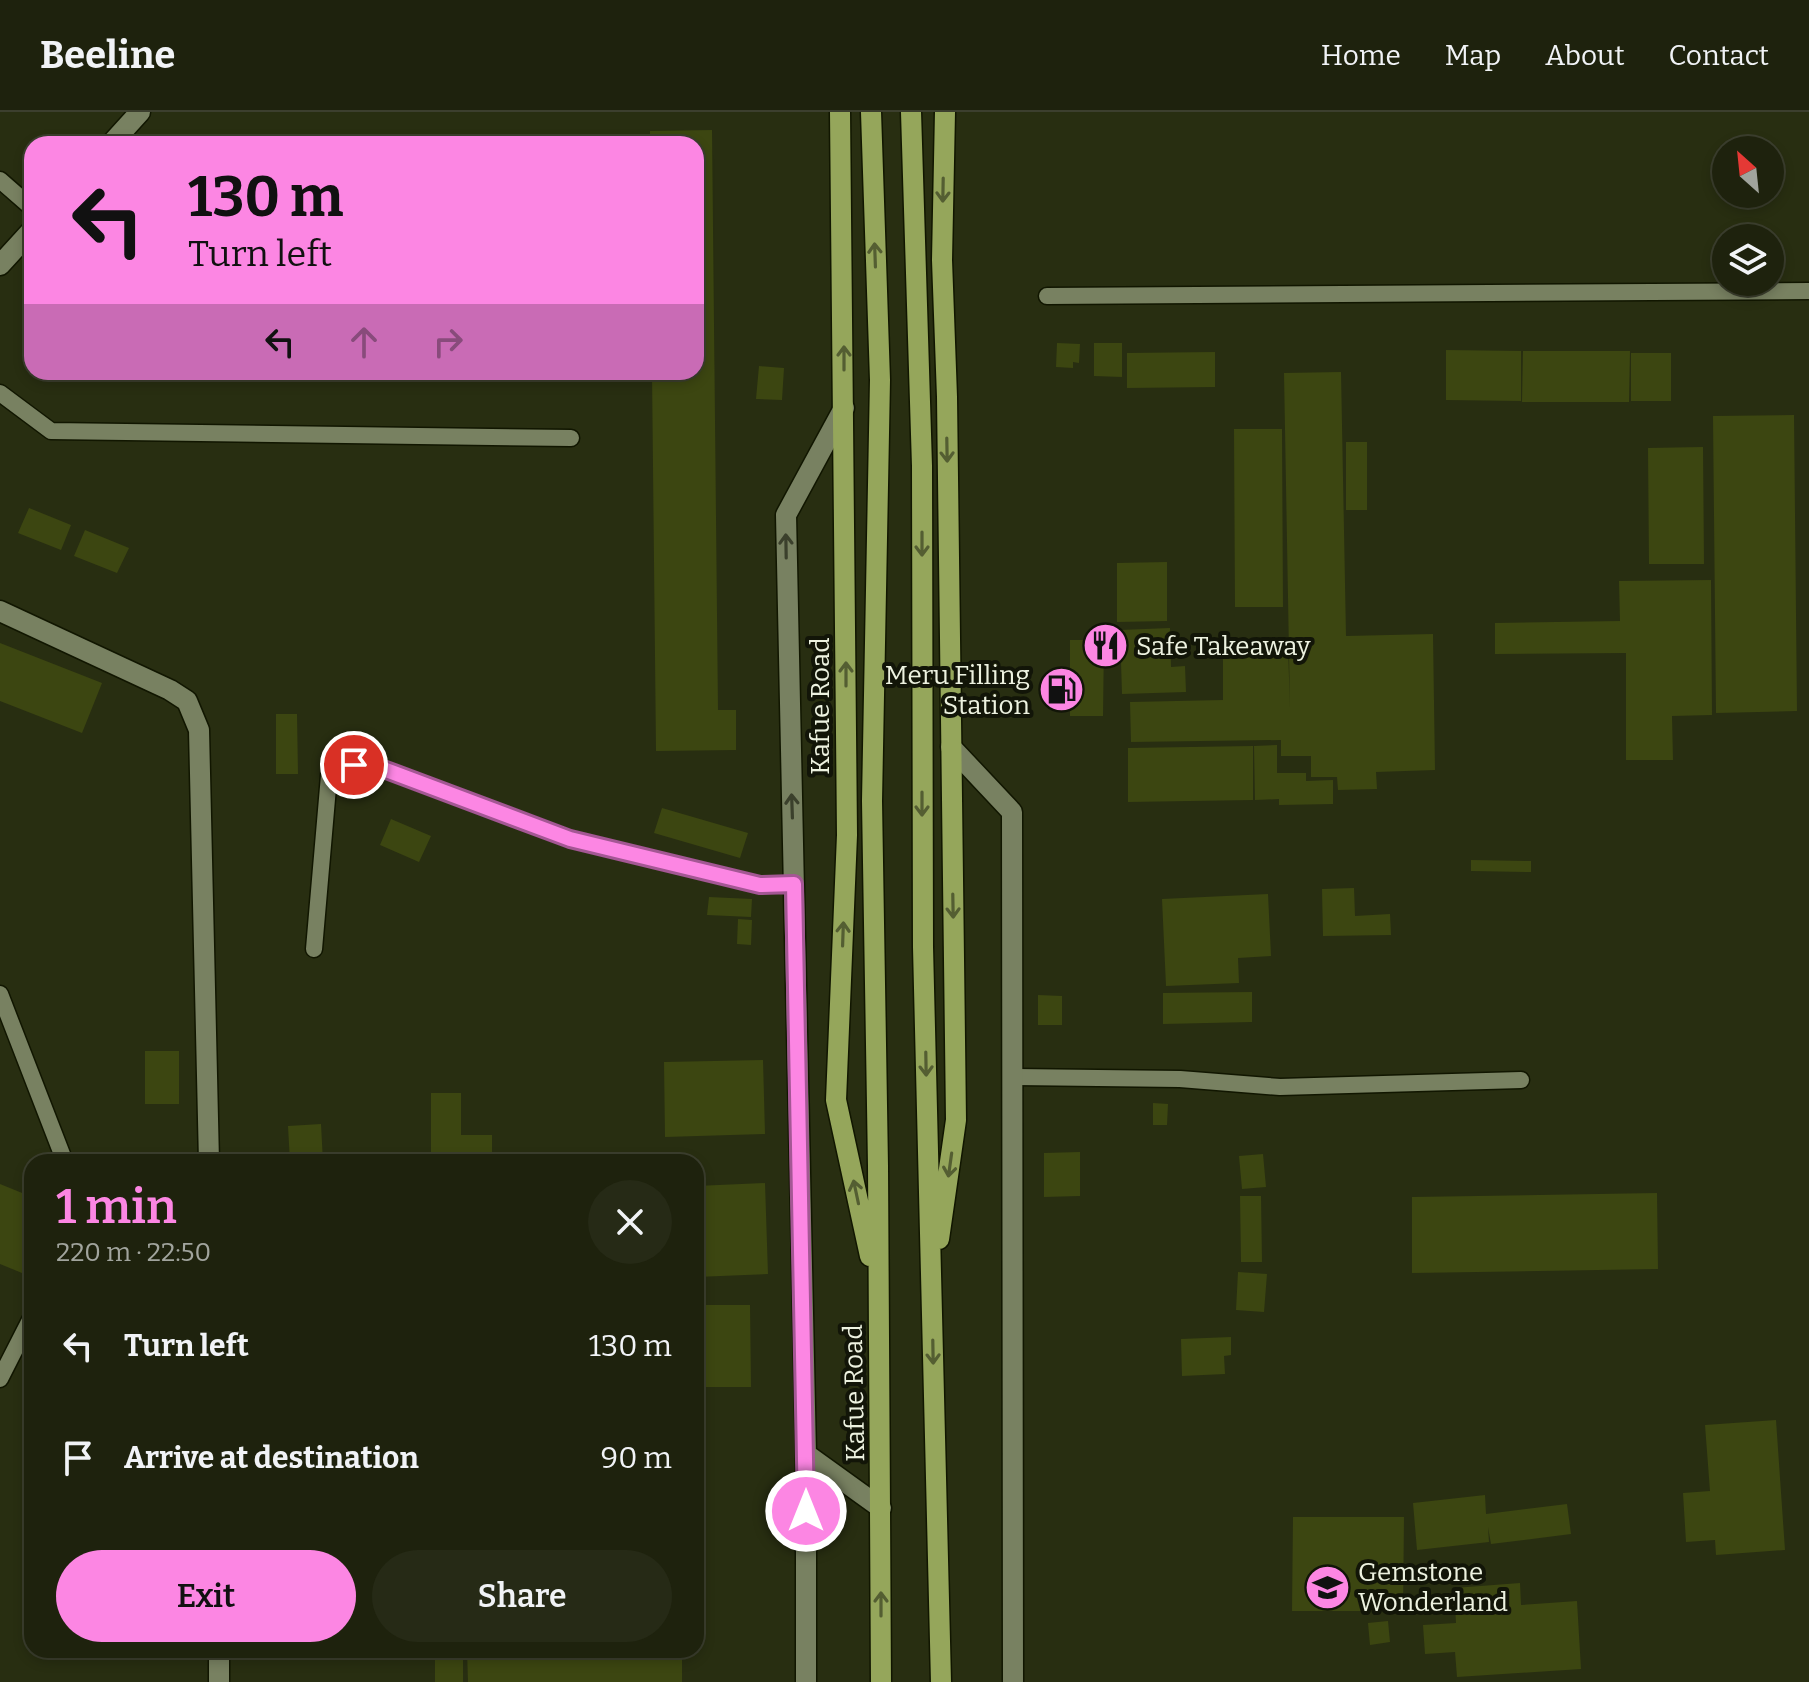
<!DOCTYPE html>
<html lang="en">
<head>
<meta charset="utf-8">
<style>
  :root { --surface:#1e220d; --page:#262a16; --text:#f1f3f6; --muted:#a1a49d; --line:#3c3f2e; --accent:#fc86e3 }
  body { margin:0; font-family:Bitter,serif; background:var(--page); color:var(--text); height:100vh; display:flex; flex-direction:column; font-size:30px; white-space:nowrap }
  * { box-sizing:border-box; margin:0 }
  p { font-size:26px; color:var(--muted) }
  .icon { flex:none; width:44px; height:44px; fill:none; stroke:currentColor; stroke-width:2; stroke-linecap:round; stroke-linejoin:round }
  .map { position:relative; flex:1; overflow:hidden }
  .sheet { position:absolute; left:24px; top:1042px; width:680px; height:504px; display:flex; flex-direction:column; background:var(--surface); border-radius:24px; box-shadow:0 4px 12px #0003,0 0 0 2px var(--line) }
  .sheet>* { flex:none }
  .hud { position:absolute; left:24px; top:24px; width:680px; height:244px; border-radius:24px; box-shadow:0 4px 12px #0003,0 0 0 2px var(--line); background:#fc86e3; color:#111; overflow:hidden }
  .needle { width:52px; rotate:333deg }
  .fabs { position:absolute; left:1712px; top:24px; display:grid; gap:16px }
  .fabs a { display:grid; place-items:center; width:72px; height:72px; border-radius:50%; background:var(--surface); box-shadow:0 4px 12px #0003,0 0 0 2px var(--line); font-size:40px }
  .pin { position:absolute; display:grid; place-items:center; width:68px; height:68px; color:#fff; margin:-34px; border:4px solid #fff; border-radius:50%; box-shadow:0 2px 8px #0007 }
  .me { position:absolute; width:88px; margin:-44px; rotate:0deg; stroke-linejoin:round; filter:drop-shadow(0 0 6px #0008) }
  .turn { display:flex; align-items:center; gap:28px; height:168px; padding:0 32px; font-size:36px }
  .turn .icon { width:104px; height:104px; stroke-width:2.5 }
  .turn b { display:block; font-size:56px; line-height:68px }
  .lanes { display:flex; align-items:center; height:76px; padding:0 32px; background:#0003; justify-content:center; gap:40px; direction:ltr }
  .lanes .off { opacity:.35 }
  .round { display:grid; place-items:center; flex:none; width:84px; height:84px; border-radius:42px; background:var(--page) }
  .summary { display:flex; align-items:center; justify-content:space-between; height:136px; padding:0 32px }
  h1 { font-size:48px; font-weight:600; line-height:60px; color:var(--accent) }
  .primary-button { display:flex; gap:16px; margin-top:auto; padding:16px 32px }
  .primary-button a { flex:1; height:92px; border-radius:48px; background:var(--accent); color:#111; font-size:32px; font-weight:600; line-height:92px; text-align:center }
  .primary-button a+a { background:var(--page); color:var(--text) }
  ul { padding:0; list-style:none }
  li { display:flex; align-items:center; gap:24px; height:112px; padding:0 32px }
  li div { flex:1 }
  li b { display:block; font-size:30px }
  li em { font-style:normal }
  header { display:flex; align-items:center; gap:48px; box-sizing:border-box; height:112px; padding:0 40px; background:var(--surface); border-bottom:2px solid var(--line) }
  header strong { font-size:38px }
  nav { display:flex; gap:44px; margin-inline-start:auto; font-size:28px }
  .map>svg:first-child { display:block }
  .building { fill:#3c4611 }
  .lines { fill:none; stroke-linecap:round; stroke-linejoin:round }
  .lane-casing { stroke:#111600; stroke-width:19 }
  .street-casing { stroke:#111600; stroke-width:23 }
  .secondary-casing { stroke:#111600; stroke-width:23 }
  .primary-casing { stroke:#111600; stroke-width:23 }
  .lane { stroke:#788161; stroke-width:16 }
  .street { stroke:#788161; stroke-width:20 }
  .secondary { stroke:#788161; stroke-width:20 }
  .primary { stroke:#95a65b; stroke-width:20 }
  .oneway { stroke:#545e32 }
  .oneway2 { stroke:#3b402c }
  .route-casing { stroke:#a45794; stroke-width:20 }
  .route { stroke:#fc86e3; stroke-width:14 }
  .labels { text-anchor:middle; stroke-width:8; stroke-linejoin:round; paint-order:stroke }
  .poi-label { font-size:26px; fill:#edf2e0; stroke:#121508; text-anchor:start }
  .street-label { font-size:26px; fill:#edf2e0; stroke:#121508 }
</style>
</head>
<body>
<header>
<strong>Beeline</strong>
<nav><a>Home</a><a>Map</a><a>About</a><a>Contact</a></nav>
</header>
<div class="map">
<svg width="1809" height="1570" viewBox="0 0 1809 1570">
  <rect width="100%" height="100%" fill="#282e11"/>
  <path class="building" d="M712 18 718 598H736V638L656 639 652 260H696V32H650V19Z
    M1057 231 1080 232 1079 251 1073 250V256L1056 255Z
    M1094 231H1122V265L1094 264Z
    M1446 238 1521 239V289L1446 288Z
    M1523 239H1630L1629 290H1522Z
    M1215 240V275L1127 276V241Z
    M1631 241H1671V289H1631Z
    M759 254 784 256 782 288 756 287Z
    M1341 260 1346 524 1433 522 1435 658 1376 660 1377 677 1338 678 1337 665H1311V644H1281V628L1131 630 1130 590 1223 588V535L1288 534 1290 597 1284 261Z
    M1794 303 1797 599 1716 601 1713 304Z
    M1234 317H1282L1283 495H1235Z
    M1346 330H1367V398H1346Z
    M1703 335 1704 452H1649L1648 336Z
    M29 396 71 413 61 438 18 421Z
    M85 418 129 436 117 461 74 444Z
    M1167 450V509L1117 510V451Z
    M1711 468 1712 603 1672 604 1673 648H1626V541L1495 542V511L1620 509 1619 469Z
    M1170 516 1171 555 1185 554 1186 580 1122 582 1120 518Z
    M1070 528H1104L1103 604H1070Z
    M0 531 102 571 82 621 0 589Z
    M276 602H297L298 662H276Z
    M1277 633V661H1306V669L1333 668V692L1279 693V687L1255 688 1254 634Z
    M1253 634V688L1128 690V636Z
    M662 696 748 721 740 746 654 721Z
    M391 707 431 724 419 750 380 733Z
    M1471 748 1531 749V760L1471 759Z
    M1354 776 1355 804 1390 802 1391 823 1323 824 1322 777Z
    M1268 782 1271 844 1238 846 1239 871 1166 874 1162 787Z
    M709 785 752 787 751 805 707 803Z
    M738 807 752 808 751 833 737 832Z
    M1252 880V910L1163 912V881Z
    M1038 883 1062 884V913H1038Z
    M145 939H179V992H145Z
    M763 948 765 1022 665 1025 664 950Z
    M431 981H461V1023H492V1050H400V1046L431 1047Z
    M1153 991 1168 992 1167 1013H1153Z
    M321 1012 323 1050H290L288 1014Z
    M1080 1040V1084L1044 1085V1041Z
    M1263 1042 1266 1075 1242 1077 1239 1044Z
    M765 1071 768 1162 696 1165V1074Z
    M0 1072 32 1085V1136L22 1161 0 1152Z
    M1657 1081 1658 1157 1412 1161V1085Z
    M1240 1084H1261L1262 1150H1241Z
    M1238 1160 1267 1162 1264 1200 1236 1198Z
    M696 1193H750L751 1275H696Z
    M1231 1225V1243L1224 1244 1225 1262 1182 1264 1181 1227Z
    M1776 1308 1785 1438 1716 1443 1715 1428 1686 1430 1683 1381 1710 1379 1705 1313Z
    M1485 1383 1486 1402 1567 1392 1571 1422 1491 1432 1488 1415 1489 1430 1417 1438 1413 1391Z
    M1293 1405H1404L1403 1499H1292Z
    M1520 1471 1521 1493 1577 1489 1581 1557 1457 1565 1455 1540 1425 1542 1423 1513 1456 1511 1454 1476Z
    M1388 1509 1390 1530 1370 1533 1368 1511Z
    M467 1538H682V1570H468Z
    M463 1540V1570H435V1541Z"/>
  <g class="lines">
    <defs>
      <path id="lane" d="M0 68 32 96
        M1047 184 1809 179
        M0 281 51 319 571 326
        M314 837 330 652 378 655 570 727 760 773 794 772
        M0 882 65 1050
        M1012 965 1180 967 1280 975 1521 968
        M0 1267 32 1204"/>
      <path id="street" d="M0 499 170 578 187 589 199 618 209 1050
        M951 635 1012 700 1013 1570
        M806 1342 881 1396
        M219 1570V1538
        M806 1570V1342L786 403 844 296"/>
      <path id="secondary" d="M111 32 140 0
        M0 153 32 118"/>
      <path id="primary" d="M840 0 847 723 836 988 870 1144
        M871 0 880 268 872 689 878 1054 881 1570
        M911 0 922 354 923 835 941 1570
        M939 1127 956 1008 947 285 942 148 945 0"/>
    </defs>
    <use href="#lane" class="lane-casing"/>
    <use href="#street" class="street-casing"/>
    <use href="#secondary" class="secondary-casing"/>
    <use href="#primary" class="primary-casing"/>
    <use href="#lane" class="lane"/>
    <use href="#street" class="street"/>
    <use href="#secondary" class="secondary"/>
    <use href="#primary" class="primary"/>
  </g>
  <defs><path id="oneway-shaft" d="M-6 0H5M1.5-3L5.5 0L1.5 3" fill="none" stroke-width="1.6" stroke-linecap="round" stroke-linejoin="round" transform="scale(2)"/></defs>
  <g class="oneway">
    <use href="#oneway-shaft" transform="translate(943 78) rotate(91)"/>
    <use href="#oneway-shaft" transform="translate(875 143) rotate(-92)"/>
    <use href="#oneway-shaft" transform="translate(844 246) rotate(-90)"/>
    <use href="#oneway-shaft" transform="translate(947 338) rotate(89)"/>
    <use href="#oneway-shaft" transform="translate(922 432) rotate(90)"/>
    <use href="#oneway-shaft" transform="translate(846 562) rotate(-90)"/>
    <use href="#oneway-shaft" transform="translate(922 692) rotate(90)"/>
    <use href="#oneway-shaft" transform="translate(953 794) rotate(89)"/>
    <use href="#oneway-shaft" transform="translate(843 822) rotate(-88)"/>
    <use href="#oneway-shaft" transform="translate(926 952) rotate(89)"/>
    <use href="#oneway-shaft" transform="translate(950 1053) rotate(98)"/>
    <use href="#oneway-shaft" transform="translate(856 1080) rotate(-102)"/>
    <use href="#oneway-shaft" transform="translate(933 1240) rotate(89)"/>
    <use href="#oneway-shaft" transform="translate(881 1492) rotate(-90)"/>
  </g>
  <g class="oneway2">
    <use href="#oneway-shaft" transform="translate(786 434) rotate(-91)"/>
    <use href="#oneway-shaft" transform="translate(792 694) rotate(-92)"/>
  </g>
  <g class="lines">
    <defs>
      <path id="route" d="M354 653 378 655 570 727 760 773 794 772 806 1399"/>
    </defs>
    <use href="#route" class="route-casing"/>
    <use href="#route" class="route"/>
  </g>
  <defs>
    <symbol id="restaurant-disc" viewBox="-11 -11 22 22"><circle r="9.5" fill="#fc86e3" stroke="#121508"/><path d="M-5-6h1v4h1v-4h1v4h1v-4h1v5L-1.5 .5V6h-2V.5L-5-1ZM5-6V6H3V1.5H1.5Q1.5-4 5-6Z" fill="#111"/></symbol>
    <symbol id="fuel-disc" viewBox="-11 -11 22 22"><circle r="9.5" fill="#fc86e3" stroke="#121508"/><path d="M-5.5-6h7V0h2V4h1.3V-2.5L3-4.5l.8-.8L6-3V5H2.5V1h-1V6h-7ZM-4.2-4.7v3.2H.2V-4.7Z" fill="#111"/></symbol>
    <symbol id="school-disc" viewBox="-11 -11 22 22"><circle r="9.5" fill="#fc86e3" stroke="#121508"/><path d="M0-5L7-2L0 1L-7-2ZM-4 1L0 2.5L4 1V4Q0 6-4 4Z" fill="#111"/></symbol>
  </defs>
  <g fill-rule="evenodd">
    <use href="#restaurant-disc" x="1080" y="508" width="51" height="51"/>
    <use href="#fuel-disc" x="1036" y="552" width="51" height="51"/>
    <use href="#school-disc" x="1302" y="1450" width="51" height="51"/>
  </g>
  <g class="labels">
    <g class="poi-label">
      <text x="1136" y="543">Safe Takeaway</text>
      <text x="1030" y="572" text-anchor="end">Meru Filling<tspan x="1030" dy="30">Station</tspan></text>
      <text x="1358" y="1469">Gemstone<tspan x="1358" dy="30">Wonderland</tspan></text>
    </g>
    <g class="street-label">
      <text transform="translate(820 594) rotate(-90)" y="9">Kafue Road</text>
      <text transform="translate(854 1281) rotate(-91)" y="9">Kafue Road</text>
    </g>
  </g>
</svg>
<div class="fabs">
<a><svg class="needle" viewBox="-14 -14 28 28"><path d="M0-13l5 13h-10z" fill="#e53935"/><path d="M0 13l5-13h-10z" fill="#a1a49d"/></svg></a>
<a><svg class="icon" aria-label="layers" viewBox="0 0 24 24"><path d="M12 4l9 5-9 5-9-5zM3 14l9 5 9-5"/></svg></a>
</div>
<div class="pin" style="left:354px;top:653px;background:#d93025"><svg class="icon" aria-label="arrive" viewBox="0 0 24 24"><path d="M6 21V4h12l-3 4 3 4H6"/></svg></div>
<svg class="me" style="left:806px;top:1399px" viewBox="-20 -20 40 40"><circle r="17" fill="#fc86e3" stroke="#fff" stroke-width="3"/><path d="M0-11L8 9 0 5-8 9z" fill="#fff"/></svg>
<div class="hud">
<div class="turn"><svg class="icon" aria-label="left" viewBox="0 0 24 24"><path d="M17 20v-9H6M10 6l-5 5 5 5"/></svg><div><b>130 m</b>Turn left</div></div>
<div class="lanes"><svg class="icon" aria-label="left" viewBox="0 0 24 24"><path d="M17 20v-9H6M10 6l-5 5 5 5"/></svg><svg class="icon off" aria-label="ahead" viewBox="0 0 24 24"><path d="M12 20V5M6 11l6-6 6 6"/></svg><svg class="icon off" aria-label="right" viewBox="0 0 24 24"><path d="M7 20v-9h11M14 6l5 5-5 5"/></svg></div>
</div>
<section class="sheet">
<div class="summary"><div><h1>1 min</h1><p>220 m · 22:50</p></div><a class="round"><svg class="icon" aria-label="close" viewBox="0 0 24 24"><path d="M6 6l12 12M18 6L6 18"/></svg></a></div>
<ul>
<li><svg class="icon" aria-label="left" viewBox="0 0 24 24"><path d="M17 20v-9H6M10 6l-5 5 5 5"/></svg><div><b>Turn left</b></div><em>130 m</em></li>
<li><svg class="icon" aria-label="arrive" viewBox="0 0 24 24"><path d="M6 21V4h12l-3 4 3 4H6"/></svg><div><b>Arrive at destination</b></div><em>90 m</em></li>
</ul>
<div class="primary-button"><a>Exit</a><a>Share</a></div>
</section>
</div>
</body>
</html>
